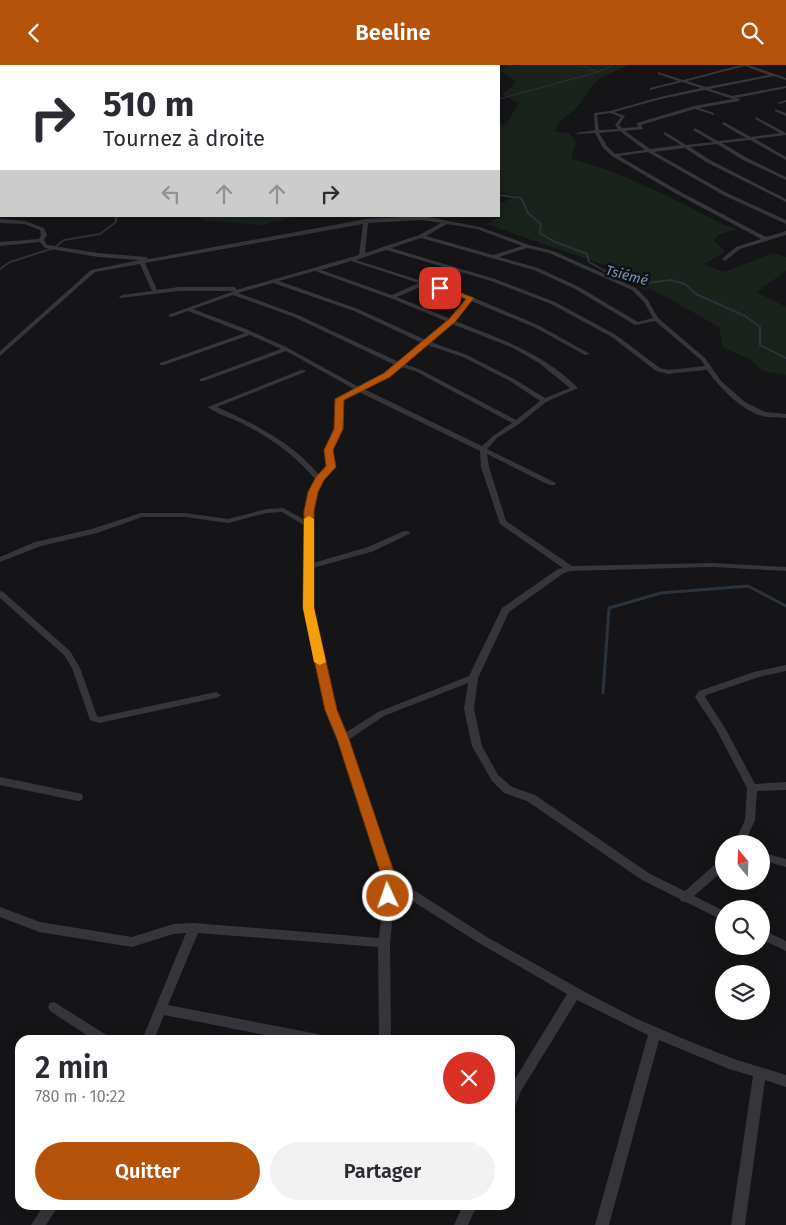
<!DOCTYPE html>
<html lang="fr">
<head>
<meta charset="utf-8">
<style>
  :root { --surface:#fff; --page:#f2f2f3; --text:#2b2b33; --muted:#7c7c81; --accent:#b45309 }
  body { margin:0; font-family:"Fira Sans",sans-serif; background:var(--page); color:var(--text); height:100vh; display:flex; flex-direction:column; font-size:19px; white-space:nowrap }
  * { box-sizing:border-box; margin:0 }
  p { font-size:16px; color:var(--muted) }
  .icon { flex:none; width:28px; height:28px; fill:none; stroke:currentColor; stroke-width:2; stroke-linecap:round; stroke-linejoin:round }
  .map { position:relative; flex:1; overflow:hidden }
  .details { position:absolute; left:15px; top:970px; width:500px; height:175px; display:flex; flex-direction:column; background:var(--surface); border-radius:15px; box-shadow:0 5px 20px #0002 }
  .details>* { flex:none }
  .top-card { position:absolute; left:0px; top:0px; width:500px; height:152px; box-shadow:0 5px 20px #0002; background:#fff; color:var(--text); overflow:hidden }
  .needle { width:32px; rotate:341deg }
  .tools { position:absolute; left:715px; top:770px; display:grid; gap:10px }
  .tools a { display:grid; place-items:center; width:55px; height:55px; border-radius:50%; background:var(--surface); box-shadow:0 5px 20px #0002; font-size:25px }
  .pin { position:absolute; display:grid; place-items:center; width:42px; height:42px; color:#fff; margin:-21px; border-radius:10px; box-shadow:0 2px 8px #0006 }
  .me { position:absolute; width:55px; margin:-28px; rotate:357deg; stroke-linejoin:round; filter:drop-shadow(0 0 4px #0008) }
  .turn { display:flex; align-items:center; gap:18px; height:105px; padding:0 20px; font-size:22px }
  .turn .icon { width:65px; height:65px; stroke-width:2.5 }
  .turn b { display:block; font-size:35px; line-height:42px }
  .lanes { display:flex; align-items:center; height:48px; padding:0 20px; background:#0003; justify-content:center; gap:25px; direction:ltr }
  .lanes .off { opacity:.35 }
  .round { display:grid; place-items:center; flex:none; width:52px; height:52px; border-radius:26px; background:var(--page) }
  .head { display:flex; align-items:center; justify-content:space-between; height:85px; padding:0 20px }
  h1 { font-size:30px; font-weight:600; line-height:38px }
  .cta { display:flex; gap:10px; margin-top:auto; padding:10px 20px }
  .cta a { flex:1; height:58px; border-radius:30px; background:var(--accent); color:#fff; font-size:20px; font-weight:600; line-height:58px; text-align:center }
  .cta a+a { background:var(--page); color:var(--text) }
  header { display:flex; justify-content:space-between; align-items:center; height:65px; padding:0 20px; background:var(--accent); color:#fff; font-size:22px; font-weight:600 }
  .map>svg:first-child { display:block }
  .green { fill:#1a221c }
  .lines { fill:none; stroke-linecap:round; stroke-linejoin:round }
  .stream-far2 { stroke:#2a323c; stroke-width:1 }
  .stream-far1 { stroke:#2a323c; stroke-width:2 }
  .stream { stroke:#2a323c; stroke-width:3 }
  .minor { fill:#35363c; fill-rule:evenodd }
  .route { fill:#b45309; stroke:#753606 }
  .slow { fill:#f59e0b }
  .labels { text-anchor:middle; stroke-width:5; stroke-linejoin:round; paint-order:stroke }
  .far-water-label { font-size:14px; font-style:italic; fill:#7994b7; stroke:#101012 }
</style>
</head>
<body>
<header><svg class="icon" aria-label="back" viewBox="0 0 24 24"><path d="M15 5l-7 7 7 7"/></svg>Beeline<svg class="icon" aria-label="search" viewBox="0 0 24 24"><circle cx="10" cy="10" r="6"/><path d="M15 15l6 6"/></svg></header>
<div class="map">
<svg width="786" height="1160" viewBox="0 0 786 1160">
  <rect width="100%" height="100%" fill="#151517"/>
  <path class="green" d="M509 0H630C617 6 597 12 589 25 585 32 581 38 575 44 567 52 558 55 555 67L569 68 576 76 571 94C624 107 675 135 724 160L738 164 718 170 714 175 725 187 704 199 724 207 773 188 786 192V206L756 227 786 242V310L763 306 749 294 723 282 719 262 664 231 652 225 643 224 604 200 486 159 502 151 499 148V139L516 131 499 127V60L507 58 519 38 502 30 516 17 499 5Z
    M197 151H298L261 160 203 155Z"/>
  <g class="lines">
    <path class="stream-far2" d="M582 0 597 7
      M499 34 598 7 614 0"/>
    <path class="stream-far1" d="M499 130 521 133 528 148 541 159 540 168 553 176 587 189 589 197 605 206 646 218 671 215 685 219 696 229 745 251 760 262V280L786 293
      M0 204 10 197 54 183 64 175 100 169 116 157V151"/>
    <path class="stream" d="M603 628 609 543 661 528 748 521 786 541"/>
    <path class="minor" d="M168 0H172L173 1H169Z
      M741 0H749L786 13V15L774 11 710 24 732 31 786 21V23L736 33 740 34 739 36 699 43 714 48V50L695 44 641 60 643 64 625 66 650 84 681 80 663 69 665 67 686 80 713 77 693 65 695 63 718 76 746 73 722 59 724 57 751 72 780 68 755 54 756 52 786 68V70L755 74 786 92V95L750 75 722 78 747 93 786 112V115L743 95 717 79 690 82 710 95 786 134V137L706 97 685 83 654 87 727 128 786 155V159L723 130 648 87 619 91 677 125 766 172 786 166V170L740 184 725 196 722 194 723 193 736 182 761 174 673 127 612 91 603 83 595 68 578 69 576 68 595 65 594 48 610 46 660 32 701 23 682 17 650 25V23L678 16 658 9V7L683 15ZM745 1 769 10 706 22 687 16ZM705 25 733 34 694 41 637 58 638 62 622 63 619 60 625 51 614 47 661 34ZM610 48 621 52 615 60 618 64 599 65 597 50ZM620 66 645 85 615 89 607 81 599 68Z
      M786 35V37L779 39 777 38Z
      M775 44 786 48V51L775 46Z
      M422 151 480 162 529 180 553 186 636 223 648 235 658 253 705 293 721 316 745 337 765 347 786 349V353C778 352 769 353 762 351 741 345 719 322 707 305L668 309 656 306 612 272 551 239 491 216 386 185 356 195 472 232 540 261 590 289 585 290 536 263 471 236 455 256C499 273 545 289 578 323L546 337 519 359 497 373 487 384 556 418 555 420H549L487 389 489 402 506 456 572 501 712 498 786 502V506L712 502 570 506 564 508 509 547 478 613 474 644 482 681 498 710 512 722 535 730 650 809 685 826 720 795 724 794V805L694 831 724 846V856L686 837 681 836 680 834 642 815 527 736 504 728 492 716 472 681 464 644 468 618 384 651 348 675 395 813 487 872 585 927 635 953 686 975 734 994 786 1010V1022L765 1015 745 1160H731L753 1011 729 1004 659 975 609 1160H595L648 970 577 935 521 1026 514 1044 510 1046V1022L512 1019 567 929 479 878 395 825 390 878 391 975H379L378 882 198 868 168 940 318 969 322 971 324 975H290L164 950 154 975H142L186 868 173 869 132 882 39 867 0 852V842L40 857 132 872 173 859 194 858 379 873 385 816 338 674 326 645 305 543V461L282 447 267 448 228 458 185 452H142L97 468 41 481 0 497V492L35 477 92 464 141 448H185L228 454 267 444 283 443 305 455C305 440 309 427 315 414 294 389 268 371 239 357 229 352 216 349 208 342L301 305H305V307L217 342C255 359 292 377 319 410L327 402 325 385 335 364 336 334 354 324 286 286 204 316H200V314L281 284 250 270 164 300H160V298L245 268 188 246 171 252 168 250 234 226H179L120 233 119 232 122 230 152 226 140 199 95 207 0 291V286L91 205 140 195 98 192 45 183 40 177 0 181V177L39 174 41 170 40 165 24 159 0 158V154L25 156 44 163 47 170 44 175 47 180 98 188 146 192 149 194 366 154ZM422 155 441 158 419 170 365 188 368 158ZM363 159 359 190 236 225V223L234 222H179L157 225 145 198ZM447 159 477 164 522 181 493 190 426 171ZM421 173 534 205 575 224 635 260 655 256 701 295 705 301 668 305 660 303 616 270 555 237 495 214 391 183ZM527 183 549 188 632 225 644 237 653 253 638 257 579 222 538 203 499 192ZM351 196 419 218 392 230 321 205ZM315 206 390 233 448 257 426 275 358 244 279 216ZM273 218 354 246 422 278 399 297 298 250 238 228ZM425 220 466 234 451 254 397 232ZM233 230 294 252 395 300 385 309 359 322 288 283 246 264 193 244ZM452 259 513 283 539 298 570 323 545 333 514 314 467 290 431 277ZM427 280 463 292 510 316 540 336 516 355 419 304 404 299ZM401 302 415 306 512 358 493 371 482 381 364 324 389 311ZM359 327 480 386 481 402 500 459 563 503 558 504 502 543 469 611 378 647 345 668 336 645 313 543V503L374 486 411 468 407 466H404L368 482 313 498C313 472 308 440 322 417 325 411 331 407 335 402L333 385 341 364 342 335Z
      M0 526 3 527 70 586 80 603 97 651 99 652 216 627 221 630 216 633 99 658 90 655 72 603 64 590 0 533Z
      M786 600V606L759 612 706 630 705 632 725 663 755 719 786 717V725L757 726 755 755 744 779H734L745 755 747 723 716 664 695 632 699 626 754 607Z
      M0 712 78 728 82 729 83 732 82 735 78 736 0 720Z
      M761 787 786 794V802L761 795Z
      M761 864 786 876V886L761 874Z
      M54 937 108 971 110 975H94L50 946 48 942 50 938Z
      M44 1140H59L46 1160H31Z
      M463 1140H477L468 1160H454Z"/>
  </g>
  <path class="route" d="M438 221H443L474 233 455 257 390 312 344 335 343 364 333 385 336 402 324 415 318 427 314 446V543L337 645 349 674 397 816 393 835 388 837 383 835 381 831 383 816 337 674 325 645 303 543 304 446 308 427 316 412 326 401 324 385 334 364 335 334 384 308 449 254 466 234 438 224Z"/>
  <path class="slow" d="M309 451 314 454V543L326 597 320 600 314 597 303 543 304 454Z"/>
  <g class="labels">
    <g class="far-water-label">
      <text transform="translate(627 210) rotate(15)" y="5">Tsiémé</text>
    </g>
  </g>
</svg>
<div class="tools">
<a><svg class="needle" viewBox="-14 -14 28 28"><path d="M0-13l5 13h-10z" fill="#e53935"/><path d="M0 13l5-13h-10z" fill="#7c7c81"/></svg></a>
<a><svg class="icon" aria-label="search" viewBox="0 0 24 24"><circle cx="10" cy="10" r="6"/><path d="M15 15l6 6"/></svg></a>
<a><svg class="icon" aria-label="layers" viewBox="0 0 24 24"><path d="M12 4l9 5-9 5-9-5zM3 14l9 5 9-5"/></svg></a>
</div>
<div class="pin" style="left:440px;top:223px;background:#d93025"><svg class="icon" aria-label="arrive" viewBox="0 0 24 24"><path d="M6 21V4h12l-3 4 3 4H6"/></svg></div>
<svg class="me" style="left:388px;top:831px" viewBox="-20 -20 40 40"><circle r="17" fill="#b45309" stroke="#fff" stroke-width="3"/><path d="M0-11L8 9 0 5-8 9z" fill="#fff"/></svg>
<div class="top-card">
<div class="turn"><svg class="icon" aria-label="right" viewBox="0 0 24 24"><path d="M7 20v-9h11M14 6l5 5-5 5"/></svg><div><b>510 m</b>Tournez à droite</div></div>
<div class="lanes"><svg class="icon off" aria-label="left" viewBox="0 0 24 24"><path d="M17 20v-9H6M10 6l-5 5 5 5"/></svg><svg class="icon off" aria-label="ahead" viewBox="0 0 24 24"><path d="M12 20V5M6 11l6-6 6 6"/></svg><svg class="icon off" aria-label="ahead" viewBox="0 0 24 24"><path d="M12 20V5M6 11l6-6 6 6"/></svg><svg class="icon" aria-label="right" viewBox="0 0 24 24"><path d="M7 20v-9h11M14 6l5 5-5 5"/></svg></div>
</div>
<section class="details">
<div class="head"><div><h1>2 min</h1><p>780 m · 10:22</p></div><a class="round" style="background:#d93025;color:#fff"><svg class="icon" aria-label="close" viewBox="0 0 24 24"><path d="M6 6l12 12M18 6L6 18"/></svg></a></div>
<div class="cta"><a>Quitter</a><a>Partager</a></div>
</section>
</div>
</body>
</html>
